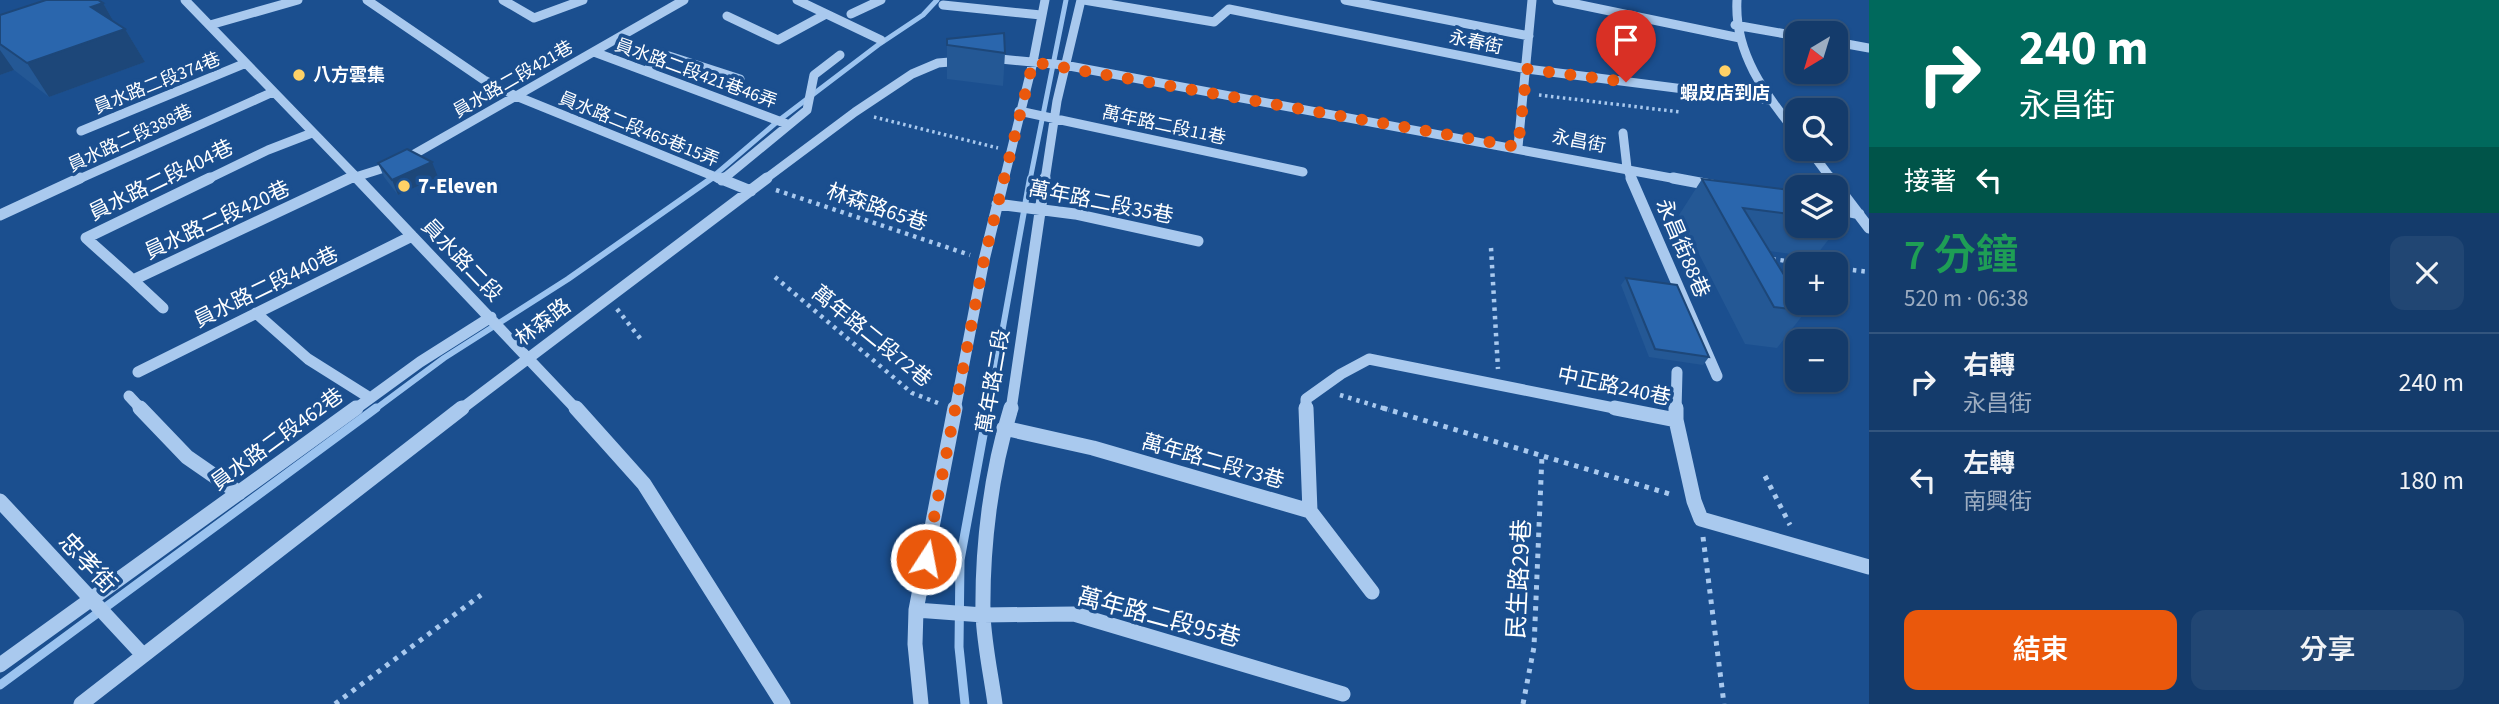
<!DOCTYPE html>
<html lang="zh-TW">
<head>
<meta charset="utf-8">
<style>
  :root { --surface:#143b6b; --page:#214673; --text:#f1f3f6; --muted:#9dadc1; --line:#33557e; --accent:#ea580c }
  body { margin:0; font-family:"Source Sans 3","Noto Sans TC",sans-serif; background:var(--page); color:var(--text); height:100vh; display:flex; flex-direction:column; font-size:26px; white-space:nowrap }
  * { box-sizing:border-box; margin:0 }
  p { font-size:23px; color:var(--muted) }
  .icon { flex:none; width:38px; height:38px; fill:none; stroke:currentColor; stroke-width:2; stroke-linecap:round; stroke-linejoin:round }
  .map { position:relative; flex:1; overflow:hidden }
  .drawer { display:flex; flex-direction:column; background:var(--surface); width:630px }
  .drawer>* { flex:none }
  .guide { background:#00695c; color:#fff; overflow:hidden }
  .needle { width:46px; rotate:218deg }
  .fabs { position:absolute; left:1785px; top:21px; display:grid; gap:14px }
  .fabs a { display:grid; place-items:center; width:63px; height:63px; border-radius:14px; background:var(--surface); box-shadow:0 2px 5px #0004,0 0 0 2px var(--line); font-size:35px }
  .pin { position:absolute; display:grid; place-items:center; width:60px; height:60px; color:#fff; margin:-72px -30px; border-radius:50% 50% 50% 0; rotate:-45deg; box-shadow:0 0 7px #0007 }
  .pin .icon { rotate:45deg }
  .me { position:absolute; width:77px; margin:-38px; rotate:11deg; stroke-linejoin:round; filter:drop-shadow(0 0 5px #0008) }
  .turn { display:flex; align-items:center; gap:24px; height:147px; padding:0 35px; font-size:32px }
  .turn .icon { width:91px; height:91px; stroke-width:2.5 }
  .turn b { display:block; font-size:49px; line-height:60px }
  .then { display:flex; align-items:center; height:66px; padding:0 35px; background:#0003; gap:14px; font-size:26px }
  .round { display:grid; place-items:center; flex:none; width:74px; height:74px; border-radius:14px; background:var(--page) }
  .summary { display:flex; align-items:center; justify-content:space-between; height:119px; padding:0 35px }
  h1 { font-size:42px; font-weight:600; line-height:52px; color:#1e9e55 }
  .cta { display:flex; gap:14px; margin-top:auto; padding:14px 35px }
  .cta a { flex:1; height:80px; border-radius:14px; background:var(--accent); color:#fff; font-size:28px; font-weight:600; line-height:80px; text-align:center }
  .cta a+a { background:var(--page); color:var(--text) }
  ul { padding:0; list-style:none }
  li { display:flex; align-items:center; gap:21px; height:98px; padding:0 35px; border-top:2px solid var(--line) }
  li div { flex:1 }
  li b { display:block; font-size:26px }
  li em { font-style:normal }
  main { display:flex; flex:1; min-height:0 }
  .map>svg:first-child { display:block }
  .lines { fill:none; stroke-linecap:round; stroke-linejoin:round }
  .stream-far2 { stroke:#9cc4f0; stroke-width:5 }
  .stream-far1 { stroke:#9cc4f0; stroke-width:6 }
  .stream { stroke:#9cc4f0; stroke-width:9 }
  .path-far2 { stroke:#a9c9ee; stroke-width:3.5; stroke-dasharray:2.5 3.5; stroke-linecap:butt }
  .path-far1 { stroke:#a9c9ee; stroke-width:4.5; stroke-dasharray:3.5 5; stroke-linecap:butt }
  .path { stroke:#a9c9ee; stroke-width:5; stroke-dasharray:4.5 6; stroke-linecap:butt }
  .minor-far2 { stroke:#a9c9ee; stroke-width:9 }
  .minor-far1 { stroke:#a9c9ee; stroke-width:11 }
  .minor { stroke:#a9c9ee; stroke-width:15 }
  .wall { fill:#245895 }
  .shaded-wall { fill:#1d4779 }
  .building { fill:#2a66ad; stroke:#1d4779; stroke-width:2 }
  .route { stroke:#ea580c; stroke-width:12; stroke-dasharray:0 21.6 }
  .poi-dot { fill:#ffd166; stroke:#1b4f8f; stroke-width:2.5 }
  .labels { text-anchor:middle; stroke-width:7; stroke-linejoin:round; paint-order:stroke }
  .far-street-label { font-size:18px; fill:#fff; stroke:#1b4f8f }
  .far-poi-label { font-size:18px; font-weight:bold; fill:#fff; stroke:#1b4f8f; text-anchor:start }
  .street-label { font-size:21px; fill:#fff; stroke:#1b4f8f }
  .poi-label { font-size:21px; font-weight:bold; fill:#fff; stroke:#1b4f8f; text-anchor:start }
  .near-street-label { font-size:24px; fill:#fff; stroke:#1b4f8f }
</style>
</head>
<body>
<main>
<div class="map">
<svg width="1869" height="704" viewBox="0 0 1869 704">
  <rect width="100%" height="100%" fill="#1b4f8f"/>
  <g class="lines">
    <path class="stream-far2" d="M709 180 778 121 878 45 923 15 937 0
      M1030 180 1066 0"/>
    <path class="stream-far1" d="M374 410 444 358 568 279 712 178
      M988 410 1030 178"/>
    <path class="stream" d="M0 685 376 408
      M965 704 959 647 960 560 988 408"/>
    <path class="path-far2" d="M1539 95 1680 112
      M874 117 998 148"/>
    <path class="path-far1" d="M776 190 970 255
      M1678 246 1701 249
      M1491 248 1498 369
      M1772 259 1809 264
      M1836 268 1869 272
      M775 277 912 393 938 403
      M617 309 643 342
      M1340 395 1389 410"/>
    <path class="path" d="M1383 408 1673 495
      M1765 476 1790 525
      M1703 537 1724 704
      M335 704 481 595
      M1523 704 1534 647 1542 455"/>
    <path class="minor-far2" d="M185 0 359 180
      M367 0 484 80 516 96 723 180
      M503 0 534 18 583 0
      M797 0 881 40
      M1084 0 1214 22 1229 9
      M1345 0 1529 36
      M1557 0 1740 38
      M1737 0C1734 53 1765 94 1797 134
      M943 5 1041 15
      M1229 9 1527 69 1770 100
      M851 14 881 0
      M727 16 778 40 826 14
      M210 25 298 0
      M1735 25 1797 36
      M1836 42 1869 48
      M594 52 787 124
      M990 58 1064 65 1682 180
      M645 71 669 56 740 79
      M1019 111 1303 172
      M81 131 246 63
      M1623 133 1627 168 1632 180
      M1518 147 1532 0
      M1809 149 1832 180
      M77 180 273 92
      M206 180 268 150 312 133
      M346 180 397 164 684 0
      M722 180 807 110 814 75 840 55
      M764 180 855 112 912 74 938 63 962 61
      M1004 180 1033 62 1045 0
      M1045 180 1057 101 1081 0"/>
    <path class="minor-far1" d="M357 178 577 410
      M719 178 751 191
      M1631 178 1717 376
      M1673 178 1716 186
      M1831 178 1869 228
      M722 180 724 178
      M997 204 1075 214 1198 241
      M1836 209 1859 214
      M0 215 80 178
      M133 280 86 238 210 178
      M163 308 133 280 350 178
      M256 313 308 359 370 398
      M138 372 412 236
      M129 396 142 410
      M354 410 420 362 491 317
      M460 410 767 178
      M955 410 984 260 1004 178
      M1011 410 1045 178
      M1306 410V399L1341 374 1369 359 1624 410
      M1676 410 1677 372"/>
    <path class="minor" d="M140 408 187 457 239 493
      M576 408 644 484 783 704
      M1306 408 1310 511
      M1615 408 1676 420 1694 501 1701 519 1869 567
      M1676 420V408
      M1004 428 1093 448 1310 511 1372 592
      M0 501 143 655
      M916 610 983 615 1074 614 1343 694
      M0 665 356 408
      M81 704 462 408
      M921 704 915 644 916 610 955 408
      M995 704C991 675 984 643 983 614 982 546 991 472 1011 408"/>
  </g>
  <path class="wall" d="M103 3 114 22 125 29 145 62 49 97 14 70 0 75V15Z
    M947 39 1005 53 1003 86 947 79Z
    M378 163 438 177 398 195 384 177Z
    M1702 179 1797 191V226H1836V210L1843 221 1815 257 1769 251 1806 311 1777 348 1745 344 1679 215Z
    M1626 278 1709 357 1703 365 1649 357 1621 285Z"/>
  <path class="shaded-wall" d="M103 3 119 31 125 29 145 62 49 97 27 63 91 7Z
    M0 50 14 70 0 75Z
    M432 162 438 177 398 195 392 180Z"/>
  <path class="building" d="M46 0H98L103 3 91 7 125 29 27 63 0 44V15Z
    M1004 33 1005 53 947 45V39Z
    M407 149 432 162 392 180 378 163Z
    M1702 179 1797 191V215L1743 208 1797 296V303H1801L1806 311 1774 307Z
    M1836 210 1843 221 1836 220Z
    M1626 278 1677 285 1709 357 1655 349Z"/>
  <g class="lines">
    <path class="route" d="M926 559 984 260 1033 62 1518 147 1527 69 1626 82"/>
  </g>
  <g class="poi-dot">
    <circle cx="1725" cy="71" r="7"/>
    <circle cx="299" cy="75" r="7"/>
    <circle cx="404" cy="186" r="7"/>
  </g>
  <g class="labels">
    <g class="far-street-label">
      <text transform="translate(1476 42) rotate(12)" y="6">永春街</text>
      <text transform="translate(696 73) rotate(20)" y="6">員水路二段421巷46弄</text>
      <text transform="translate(513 79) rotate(-30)" y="6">員水路二段421巷</text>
      <text transform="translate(157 83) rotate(-22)" y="6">員水路二段374巷</text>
      <text transform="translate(1164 125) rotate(12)" y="6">萬年路二段11巷</text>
      <text transform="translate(639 129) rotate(22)" y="6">員水路二段465巷15弄</text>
      <text transform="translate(130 138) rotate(-25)" y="6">員水路二段388巷</text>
      <text transform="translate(1579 141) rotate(11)" y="6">永昌街</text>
    </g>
    <g class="far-poi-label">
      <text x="313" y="81">八方雲集</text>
      <text x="1725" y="99" text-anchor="middle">蝦皮店到店</text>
    </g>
    <g class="street-label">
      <text transform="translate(161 180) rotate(-26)" y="7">員水路二段404巷</text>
      <text transform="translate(1101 202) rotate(11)" y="7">萬年路二段35巷</text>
      <text transform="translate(877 207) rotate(19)" y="7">林森路65巷</text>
      <text transform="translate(217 220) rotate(-25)" y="7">員水路二段420巷</text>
      <text transform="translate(1683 248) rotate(67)" y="7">永昌街88巷</text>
      <text transform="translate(462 260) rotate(46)" y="7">員水路二段</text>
      <text transform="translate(266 287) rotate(-26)" y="7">員水路二段440巷</text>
      <text transform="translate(543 322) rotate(-37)" y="7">林森路</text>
      <text transform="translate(872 336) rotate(39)" y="7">萬年路二段72巷</text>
      <text transform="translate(993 381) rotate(-80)" y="7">萬年路二段</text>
      <text transform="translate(1614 386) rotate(12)" y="7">中正路240巷</text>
      <text transform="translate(277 439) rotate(-36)" y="7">員水路二段462巷</text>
      <text transform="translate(1213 461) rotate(16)" y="7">萬年路二段73巷</text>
    </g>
    <g class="poi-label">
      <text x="418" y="193">7-Eleven</text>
    </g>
    <g class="near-street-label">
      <text transform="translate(88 563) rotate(47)" y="8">忠孝街</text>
      <text transform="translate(1519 579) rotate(-87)" y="8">民生路29巷</text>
      <text transform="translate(1159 617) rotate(15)" y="8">萬年路二段95巷</text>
    </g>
  </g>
</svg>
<div class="fabs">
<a><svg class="needle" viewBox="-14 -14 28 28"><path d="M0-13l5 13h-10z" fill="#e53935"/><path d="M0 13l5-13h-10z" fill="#9dadc1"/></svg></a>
<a><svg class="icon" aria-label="search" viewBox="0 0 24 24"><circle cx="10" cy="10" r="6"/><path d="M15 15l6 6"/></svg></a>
<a><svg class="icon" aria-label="layers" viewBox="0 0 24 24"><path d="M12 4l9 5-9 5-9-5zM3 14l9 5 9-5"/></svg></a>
<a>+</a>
<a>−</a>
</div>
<div class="pin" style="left:1626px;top:82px;background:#d93025"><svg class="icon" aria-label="arrive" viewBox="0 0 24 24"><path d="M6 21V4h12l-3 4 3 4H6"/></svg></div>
<svg class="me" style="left:926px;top:559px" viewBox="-20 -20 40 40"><circle r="17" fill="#ea580c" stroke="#fff" stroke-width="3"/><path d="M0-11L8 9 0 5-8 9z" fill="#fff"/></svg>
</div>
<section class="drawer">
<div class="guide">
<div class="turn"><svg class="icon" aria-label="right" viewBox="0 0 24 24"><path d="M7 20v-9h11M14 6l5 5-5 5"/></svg><div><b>240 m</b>永昌街</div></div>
<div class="then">接著<svg class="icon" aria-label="left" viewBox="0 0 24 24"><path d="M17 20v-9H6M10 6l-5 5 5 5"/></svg></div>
</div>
<div class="summary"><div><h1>7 分鐘</h1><p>520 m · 06:38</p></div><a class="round"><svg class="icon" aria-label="close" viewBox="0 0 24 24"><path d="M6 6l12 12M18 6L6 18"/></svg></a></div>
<ul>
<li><svg class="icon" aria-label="right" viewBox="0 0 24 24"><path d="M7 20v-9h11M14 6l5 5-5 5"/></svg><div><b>右轉</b><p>永昌街</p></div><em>240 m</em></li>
<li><svg class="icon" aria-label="left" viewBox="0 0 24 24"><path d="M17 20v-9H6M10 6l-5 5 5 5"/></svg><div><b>左轉</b><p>南興街</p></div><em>180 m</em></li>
</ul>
<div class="cta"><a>結束</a><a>分享</a></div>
</section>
</main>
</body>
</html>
